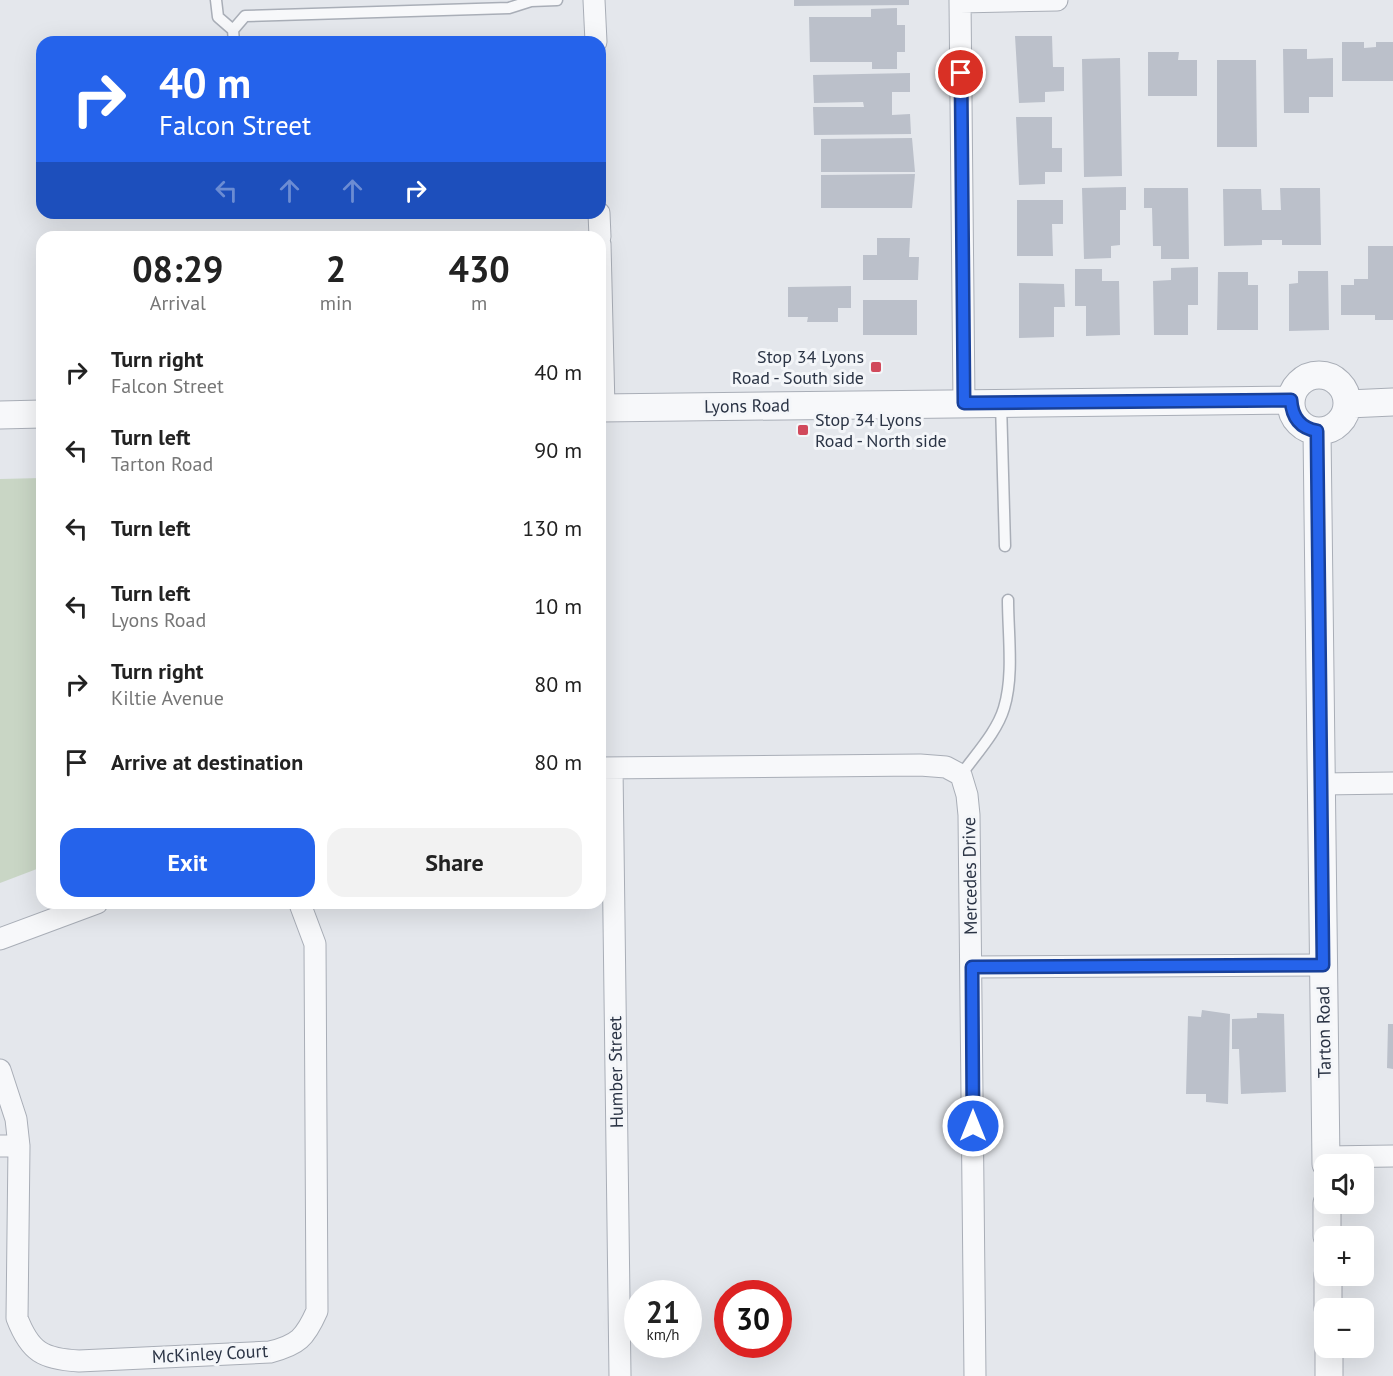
<!DOCTYPE html>
<html lang="en">
<head>
<meta charset="utf-8">
<style>
  :root { --surface:#fff; --page:#f2f2f2; --text:#222; --muted:#767676; --accent:#2563eb }
  body { margin:0; font-family:"PT Sans",sans-serif; background:var(--page); color:var(--text); height:100vh; display:flex; flex-direction:column; font-size:22px; white-space:nowrap }
  * { box-sizing:border-box; margin:0 }
  p { font-size:20px; color:var(--muted) }
  .icon { flex:none; width:33px; height:33px; fill:none; stroke:currentColor; stroke-width:2; stroke-linecap:round; stroke-linejoin:round }
  .map { position:relative; flex:1; overflow:hidden }
  .drawer { position:absolute; left:36px; top:231px; width:570px; height:678px; display:flex; flex-direction:column; background:var(--surface); border-radius:18px; box-shadow:0 6px 24px #0002 }
  .drawer>* { flex:none }
  .banner { position:absolute; left:36px; top:36px; width:570px; height:183px; border-radius:18px; box-shadow:0 6px 24px #0002; background:#2563eb; color:#fff; overflow:hidden }
  .controls { position:absolute; left:1314px; top:1154px; display:grid; gap:12px }
  .controls a { display:grid; place-items:center; width:60px; height:60px; border-radius:12px; background:var(--surface); box-shadow:0 6px 24px #0002; font-size:30px }
  .speed { position:absolute; left:624px; top:1280px; display:flex; gap:12px; font-size:30px; font-weight:700; text-align:center }
  .speed>* { display:grid; place-content:center; width:78px; height:78px; border-radius:50%; background:var(--surface); box-shadow:0 6px 24px #0002; line-height:1 }
  .speed small { font-size:15px; font-weight:400 }
  .speed .limit { border:9px solid #d22; background:#fff; color:#111 }
  .pin { position:absolute; display:grid; place-items:center; width:51px; height:51px; color:#fff; margin:-26px; border:3px solid #fff; border-radius:50%; box-shadow:0 2px 6px #0007 }
  .me { position:absolute; width:66px; margin:-33px; rotate:0deg; stroke-linejoin:round; filter:drop-shadow(0 0 4px #0008) }
  .turn { display:flex; align-items:center; gap:21px; height:126px; padding:0 24px; font-size:27px }
  .turn .icon { width:78px; height:78px; stroke-width:2.5 }
  .turn b { display:block; font-size:42px; line-height:51px }
  .lanes { display:flex; align-items:center; height:57px; padding:0 24px; background:#0003; justify-content:center; gap:30px; direction:ltr }
  .lanes .off { opacity:.35 }
  .eta { display:flex; justify-content:space-evenly; align-items:center; height:102px; text-align:center }
  .eta b { font-size:36px; font-weight:600; line-height:42px }
  .action { display:flex; gap:12px; margin-top:auto; padding:12px 24px }
  .action a { flex:1; height:69px; border-radius:18px; background:var(--accent); color:#fff; font-size:24px; font-weight:600; line-height:69px; text-align:center }
  .action a+a { background:var(--page); color:var(--text) }
  ul { padding:0; list-style:none }
  li { display:flex; align-items:center; gap:18px; height:78px; padding:0 24px }
  li div { flex:1 }
  li b { display:block; font-size:22px }
  li em { font-style:normal }
  .map>svg:first-child { display:block }
  .green { fill:#c9d6c5 }
  .building { fill:#bbc0ca }
  .lines { fill:none; stroke-linecap:round; stroke-linejoin:round }
  .service-casing { stroke:#a9aeb7; stroke-width:13 }
  .minor-casing { stroke:#a9aeb7; stroke-width:23 }
  .tertiary-casing { stroke:#a9aeb7; stroke-width:29 }
  .service { stroke:#f7f8fa; stroke-width:10 }
  .minor { stroke:#f7f8fa; stroke-width:21 }
  .tertiary { stroke:#f7f8fa; stroke-width:27 }
  .route-casing { stroke:#184099; stroke-width:15 }
  .route { stroke:#2563eb; stroke-width:10 }
  .poi-dot { fill:#d1495b; stroke:#f4f6f9; stroke-width:2 }
  .labels { text-anchor:middle; stroke-width:6; stroke-linejoin:round; paint-order:stroke }
  .poi-label { font-size:18px; fill:#2b3445; stroke:#f4f6f9; text-anchor:end }
  .street-label { font-size:18px; fill:#2b3445; stroke:#f4f6f9 }
</style>
</head>
<body>
<div class="map">
<svg width="1393" height="1376" viewBox="0 0 1393 1376">
  <rect width="100%" height="100%" fill="#e4e7ec"/>
  <path class="green" d="M42 478V867L0 883V479Z"/>
  <path class="building" d="M794 0H909V5L794 6Z
    M897 8V25H905V52H897V69H872V62H810L809 17H871V9Z
    M1015 36H1052L1053 67H1064V91L1045 92V102L1019 103Z
    M1342 42H1364V48L1376 47V42H1393V81H1342Z
    M1283 49H1307V59L1333 58V97H1309V113H1284Z
    M1148 52H1179L1178 60H1197V96H1148Z
    M1120 58 1122 176 1084 177 1082 59Z
    M1217 60H1256L1257 147H1217Z
    M910 73V92H892V115L910 114 911 134 814 135 813 107H864L863 102 814 103 813 75Z
    M1016 117H1052V148H1062V172H1045V184L1019 185Z
    M912 138 915 172H821V139Z
    M915 174 912 208H821V175Z
    M1126 187V210H1120V245L1111 246V258L1084 259 1082 188Z
    M1144 188H1188L1189 259H1161V246H1153L1152 208H1144Z
    M1280 188H1320L1321 245H1282V240H1262V245L1224 246 1223 189H1261L1262 210H1281Z
    M1017 200H1063V224H1052L1053 256H1017Z
    M877 238H910L909 257H919L918 280H863V255H877Z
    M1368 246H1393V320H1375V315H1341V285H1354V279H1368Z
    M1198 267V305H1188V335H1154L1153 281 1171 280V268Z
    M1075 269H1102V281H1119L1120 335 1086 336V306H1075Z
    M1298 271H1328L1329 330 1289 331V284L1298 283Z
    M1218 272H1248V285H1258V330H1217Z
    M1019 283 1064 284 1065 307H1054V337L1019 338Z
    M851 286V308H838V322H807L808 317H788V287Z
    M863 300H917V335H863Z
    M1202 1010 1230 1014 1228 1104 1206 1102V1094H1186L1188 1016 1201 1017Z
    M1257 1013 1284 1014 1286 1092 1241 1094 1239 1049H1232V1019L1257 1018Z
    M1388 1024H1393V1069L1387 1068Z"/>
  <g class="lines">
    <defs>
      <path id="service" d="M216 0 218 17 233 30
        M234 42 233 30 245 16 509 8 531 1 557 0
        M1001 403 1005 546
        M961 775C975 755 997 732 1004 708 1014 675 1008 634 1008 600"/>
      <path id="minor" d="M594 0 596 42
        M960 0 964 403
        M960 2 1057 0
        M599 213 600 237
        M600 244 604 408
        M600 768 920 765 946 767 961 775 967 795 969 815 975 1376
        M612 768 620 1376
        M1322 784 1393 783
        M0 939 97 903
        M972 967 1323 965
        M0 1070 16 1119 19 1146 17 1318C30 1352 43 1359 79 1361L270 1352C298 1345 305 1338 317 1311L315 944 300 904
        M0 1146H19
        M1326 1157 1393 1156"/>
      <path id="tertiary" d="M1291 403a28 28 0 1 1 56 0a28 28 0 1 1-56 0Z
        M1348 404 1393 402
        M600 408 1291 400
        M0 415 42 414
        M1317 431 1326 1164
        M1327 1203V1236
        M1328 1275V1308
        M1329 1347V1376"/>
    </defs>
    <use href="#service" class="service-casing"/>
    <use href="#minor" class="minor-casing"/>
    <use href="#tertiary" class="tertiary-casing"/>
    <use href="#service" class="service"/>
    <use href="#minor" class="minor"/>
    <use href="#tertiary" class="tertiary"/>
  </g>
  <g class="lines">
    <defs>
      <path id="route" d="M961 73 964 403 1291 400C1292 417 1300 428 1317 431L1323 965 972 967 973 1126"/>
    </defs>
    <use href="#route" class="route-casing"/>
    <use href="#route" class="route"/>
  </g>
  <g class="poi-dot">
    <rect x="870" y="361" width="12" height="12" rx="3"/>
    <rect x="797" y="424" width="12" height="12" rx="3"/>
  </g>
  <g class="labels">
    <g class="poi-label">
      <text x="864" y="363">Stop 34 Lyons<tspan x="864" dy="21">Road - South side</tspan></text>
      <text x="815" y="426" text-anchor="start">Stop 34 Lyons<tspan x="815" dy="21">Road - North side</tspan></text>
    </g>
    <g class="street-label">
      <text transform="translate(747 406) rotate(-1)" y="6">Lyons Road</text>
      <text transform="translate(970 876) rotate(-91)" y="6">Mercedes Drive</text>
      <text transform="translate(1324 1032) rotate(-91)" y="6">Tarton Road</text>
      <text transform="translate(616 1072) rotate(-91)" y="6">Humber Street</text>
      <text transform="translate(210 1354) rotate(-3)" y="6">McKinley Court</text>
    </g>
  </g>
</svg>
<div class="controls">
<a><svg class="icon" aria-label="sound" viewBox="0 0 24 24"><path d="M4 9h4l5-4v14l-5-4H4zM17 9q2 3 0 6"/></svg></a>
<a>+</a>
<a>−</a>
</div>
<div class="speed"><div>21<small>km/h</small></div><div class="limit">30</div></div>
<div class="pin" style="left:961px;top:73px;background:#d93025"><svg class="icon" aria-label="arrive" viewBox="0 0 24 24"><path d="M6 21V4h12l-3 4 3 4H6"/></svg></div>
<svg class="me" style="left:973px;top:1126px" viewBox="-20 -20 40 40"><circle r="17" fill="#2563eb" stroke="#fff" stroke-width="3"/><path d="M0-11L8 9 0 5-8 9z" fill="#fff"/></svg>
<div class="banner">
<div class="turn"><svg class="icon" aria-label="right" viewBox="0 0 24 24"><path d="M7 20v-9h11M14 6l5 5-5 5"/></svg><div><b>40 m</b>Falcon Street</div></div>
<div class="lanes"><svg class="icon off" aria-label="left" viewBox="0 0 24 24"><path d="M17 20v-9H6M10 6l-5 5 5 5"/></svg><svg class="icon off" aria-label="ahead" viewBox="0 0 24 24"><path d="M12 20V5M6 11l6-6 6 6"/></svg><svg class="icon off" aria-label="ahead" viewBox="0 0 24 24"><path d="M12 20V5M6 11l6-6 6 6"/></svg><svg class="icon" aria-label="right" viewBox="0 0 24 24"><path d="M7 20v-9h11M14 6l5 5-5 5"/></svg></div>
</div>
<section class="drawer">
<div class="eta">
<div><b>08:29</b><p>Arrival</p></div>
<div><b>2</b><p>min</p></div>
<div><b>430</b><p>m</p></div>
</div>
<ul>
<li><svg class="icon" aria-label="right" viewBox="0 0 24 24"><path d="M7 20v-9h11M14 6l5 5-5 5"/></svg><div><b>Turn right</b><p>Falcon Street</p></div><em>40 m</em></li>
<li><svg class="icon" aria-label="left" viewBox="0 0 24 24"><path d="M17 20v-9H6M10 6l-5 5 5 5"/></svg><div><b>Turn left</b><p>Tarton Road</p></div><em>90 m</em></li>
<li><svg class="icon" aria-label="left" viewBox="0 0 24 24"><path d="M17 20v-9H6M10 6l-5 5 5 5"/></svg><div><b>Turn left</b></div><em>130 m</em></li>
<li><svg class="icon" aria-label="left" viewBox="0 0 24 24"><path d="M17 20v-9H6M10 6l-5 5 5 5"/></svg><div><b>Turn left</b><p>Lyons Road</p></div><em>10 m</em></li>
<li><svg class="icon" aria-label="right" viewBox="0 0 24 24"><path d="M7 20v-9h11M14 6l5 5-5 5"/></svg><div><b>Turn right</b><p>Kiltie Avenue</p></div><em>80 m</em></li>
<li><svg class="icon" aria-label="arrive" viewBox="0 0 24 24"><path d="M6 21V4h12l-3 4 3 4H6"/></svg><div><b>Arrive at destination</b></div><em>80 m</em></li>
</ul>
<div class="action"><a>Exit</a><a>Share</a></div>
</section>
</div>
</body>
</html>
